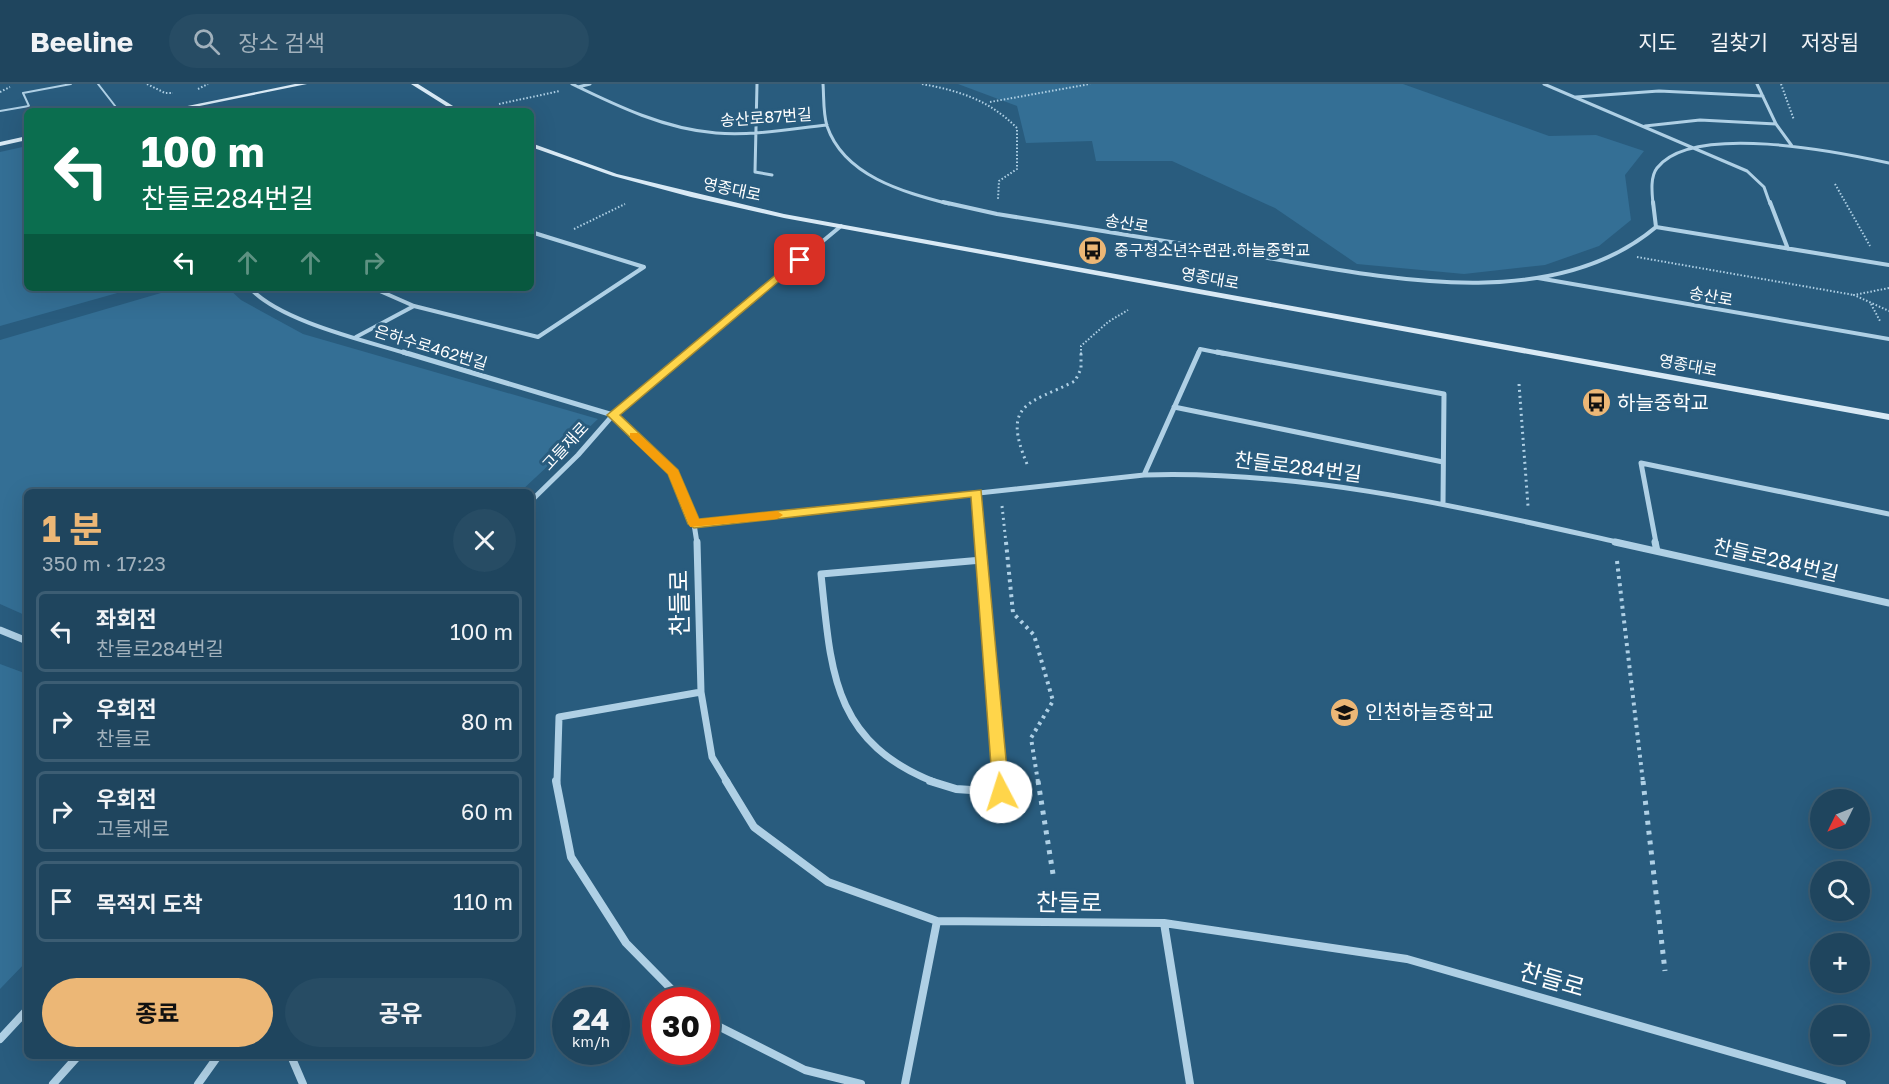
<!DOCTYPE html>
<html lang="ko">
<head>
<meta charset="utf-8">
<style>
  :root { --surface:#1f455e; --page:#274c64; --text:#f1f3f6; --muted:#a1b1bc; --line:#3c5d73; --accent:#ecb776 }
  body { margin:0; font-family:"Golos Text","Noto Sans KR",sans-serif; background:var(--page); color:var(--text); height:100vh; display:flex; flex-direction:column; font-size:22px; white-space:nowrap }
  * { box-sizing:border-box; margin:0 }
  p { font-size:20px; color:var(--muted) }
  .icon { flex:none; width:33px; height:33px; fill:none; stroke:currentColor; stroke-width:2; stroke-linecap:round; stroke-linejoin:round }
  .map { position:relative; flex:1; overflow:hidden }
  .side { position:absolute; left:24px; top:405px; width:510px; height:570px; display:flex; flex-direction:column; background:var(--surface); border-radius:9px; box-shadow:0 6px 24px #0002,0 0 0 2px var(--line) }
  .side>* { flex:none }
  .hud { position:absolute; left:24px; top:24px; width:510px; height:183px; border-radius:9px; box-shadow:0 6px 24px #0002,0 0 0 2px var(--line); background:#0b6e4f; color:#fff; overflow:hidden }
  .needle { width:39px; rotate:227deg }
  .buttons { position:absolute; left:1810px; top:705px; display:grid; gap:12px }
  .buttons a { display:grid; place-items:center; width:60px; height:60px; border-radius:50%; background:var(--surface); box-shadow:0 6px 24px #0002,0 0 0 2px var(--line); font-size:30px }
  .speed { position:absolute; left:552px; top:903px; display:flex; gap:12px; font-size:30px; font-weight:700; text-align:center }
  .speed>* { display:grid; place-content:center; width:78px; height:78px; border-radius:50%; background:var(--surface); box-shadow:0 6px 24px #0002,0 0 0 2px var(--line); line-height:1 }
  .speed small { font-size:15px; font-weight:400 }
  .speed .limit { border:9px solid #d22; background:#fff; color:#111 }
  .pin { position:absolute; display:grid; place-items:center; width:51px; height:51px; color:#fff; margin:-26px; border-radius:12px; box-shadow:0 3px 9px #0006 }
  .me { position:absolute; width:66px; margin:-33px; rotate:355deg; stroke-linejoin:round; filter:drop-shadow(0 0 4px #0008) }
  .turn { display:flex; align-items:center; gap:21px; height:126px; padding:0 18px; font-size:27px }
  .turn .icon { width:78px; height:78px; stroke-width:2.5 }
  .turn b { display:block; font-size:42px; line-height:51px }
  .lanes { display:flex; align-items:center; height:57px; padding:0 18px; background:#0003; justify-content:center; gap:30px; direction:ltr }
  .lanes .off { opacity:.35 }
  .round { display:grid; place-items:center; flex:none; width:63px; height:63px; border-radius:32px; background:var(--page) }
  .headline { display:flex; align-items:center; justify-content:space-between; height:102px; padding:0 18px }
  h1 { font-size:36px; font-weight:700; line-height:45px; color:var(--accent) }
  .cta { display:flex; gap:12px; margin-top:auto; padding:12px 18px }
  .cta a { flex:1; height:69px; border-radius:36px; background:var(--accent); color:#111; font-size:24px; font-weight:700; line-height:69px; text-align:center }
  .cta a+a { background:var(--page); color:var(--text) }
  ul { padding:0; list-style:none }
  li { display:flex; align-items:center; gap:18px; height:81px; margin:0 12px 9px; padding:0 6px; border:3px solid var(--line); border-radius:9px }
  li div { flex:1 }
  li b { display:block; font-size:22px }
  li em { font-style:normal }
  header { display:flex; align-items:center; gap:36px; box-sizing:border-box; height:84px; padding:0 30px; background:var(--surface); border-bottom:2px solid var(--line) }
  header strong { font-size:28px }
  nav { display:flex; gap:33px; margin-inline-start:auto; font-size:21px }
  .search { width:420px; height:54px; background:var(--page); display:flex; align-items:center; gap:15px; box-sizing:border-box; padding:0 21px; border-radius:33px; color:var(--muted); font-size:22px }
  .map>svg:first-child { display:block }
  .green { fill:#346f95 }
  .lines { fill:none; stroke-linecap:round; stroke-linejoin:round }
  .path-far3 { stroke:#afd0e5; stroke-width:2; stroke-dasharray:1.5 2; stroke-linecap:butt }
  .path-far2 { stroke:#afd0e5; stroke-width:3; stroke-dasharray:2 4; stroke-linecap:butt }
  .path-far1 { stroke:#afd0e5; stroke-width:4; stroke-dasharray:3 4.5; stroke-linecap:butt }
  .path { stroke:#afd0e5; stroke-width:5; stroke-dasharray:4 6; stroke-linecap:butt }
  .lane { stroke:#afd0e5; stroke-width:2 }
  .street-far4 { stroke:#afd0e5; stroke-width:3 }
  .street-far3 { stroke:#afd0e5; stroke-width:4 }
  .street-far2 { stroke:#afd0e5; stroke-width:5 }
  .street-far1 { stroke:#afd0e5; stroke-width:7 }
  .street { stroke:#afd0e5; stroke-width:8 }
  .secondary { fill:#d8e9f5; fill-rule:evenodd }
  .route { fill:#ffd54a; stroke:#a68a30; stroke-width:1.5 }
  .slow { fill:#f59e0b }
  .labels { text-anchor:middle; stroke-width:6; stroke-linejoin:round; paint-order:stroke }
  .far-street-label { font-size:16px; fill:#fff; stroke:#295c7e }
  .far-poi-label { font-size:16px; fill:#fff; stroke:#295c7e; text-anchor:start }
  .poi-label { font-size:20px; fill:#fff; stroke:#295c7e; text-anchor:start }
  .street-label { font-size:20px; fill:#fff; stroke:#295c7e }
  .near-street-label { font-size:24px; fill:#fff; stroke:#295c7e }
</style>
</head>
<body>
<header>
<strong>Beeline</strong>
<div class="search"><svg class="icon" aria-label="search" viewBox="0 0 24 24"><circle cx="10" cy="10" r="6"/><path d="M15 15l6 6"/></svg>장소 검색</div>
<nav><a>지도</a><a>길찾기</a><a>저장됨</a></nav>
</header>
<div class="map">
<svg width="1889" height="1000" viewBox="0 0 1889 1000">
  <rect width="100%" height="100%" fill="#295c7e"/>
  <path class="green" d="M958 0H1403L1549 52 1596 51 1644 67 1625 91 1631 136 1599 162 1545 181 1464 190 1357 180 1275 124 1172 77H1096L1092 57 1026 59 1017 22Z
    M27 62V204H135L0 242V68Z
    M178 204H228L241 216 303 250 598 335 520 408H27V532L0 520V256Z
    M0 580 27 590V877L0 905Z"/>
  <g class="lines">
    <path class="path-far3" d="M147 0 165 9H173
      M922 0C960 7 989 16 1017 44V85L999 97 998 115
      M1781 0 1794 36
      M198 5 208 0
      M0 8 10 3
      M990 18 1090 0
      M499 20 560 7
      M1835 100 1870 162
      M574 145 625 120
      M1637 173 1854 211
      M1889 204 1854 211 1889 227
      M1871 220 1880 237
      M1081 270V262L1108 238 1128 226"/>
    <path class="path-far2" d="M1519 300 1528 422
      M1027 380C1001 318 1030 320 1075 297L1081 285V268
      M1002 422 1006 459"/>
    <path class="path-far1" d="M1006 458 1013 529 1034 551 1053 617 1031 654 1038 698
      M1617 477 1643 698"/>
    <path class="path" d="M1038 697 1053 790
      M1643 697 1665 887"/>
    <path class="lane" d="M98 0 119 27
      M0 27 29 22 23 9 71 0"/>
    <path class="street-far4" d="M572 0C617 22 665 45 716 49 753 52 790 45 827 41
      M757 0 755 88 772 91
      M823 0C824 13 823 29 827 42 844 92 903 108 949 120
      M1544 0 1747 87 1764 103 1770 120
      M1757 0 1776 40 1792 62
      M578 3 590 0
      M1576 13 1659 7 1763 12
      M1645 42 1700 36 1776 40
      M1653 120C1652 109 1650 93 1657 84 1692 38 1839 68 1889 79"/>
    <path class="street-far3" d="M943 118 997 130C1078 143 1158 156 1239 169 1367 190 1547 235 1656 143L1653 118
      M1770 118 1788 165
      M1656 143 1889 181
      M1538 194 1889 255
      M250 204C279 237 366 257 408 270
      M414 222 538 253 644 183 531 148
      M356 253 414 222 373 204
      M687 270 841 142
      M1198 270 1200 265 1225 270"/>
    <path class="street-far2" d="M403 268 613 331 674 389 694 440 697 459
      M1217 268 1444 310 1443 420
      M1174 323 1443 378
      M1144 391 1199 268
      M977 409 981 459
      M531 417 578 371 613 331 689 268
      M694 440 1144 391C1307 386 1464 424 1622 459
      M1656 459 1641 379 1889 430"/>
    <path class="street-far1" d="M697 458 701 608 712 673 727 698
      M981 458 1000 698
      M1615 458 1889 519
      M1655 458 1657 467
      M0 546 27 557
      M557 698 559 633 701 608
      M934 698C831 657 831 585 821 490L982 476"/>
    <path class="street" d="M556 697 571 773 626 859 682 916
      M726 697 754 743 828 798 937 837 1164 839 1407 875 1842 1000
      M930 697 956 705 1001 708 1000 697
      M1164 839 1190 1000
      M706 936 805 986 861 1000
      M0 955 27 926
      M291 972 303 1000
      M53 1000 78 972
      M198 1000 218 972
      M905 1000 937 837"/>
    <path class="secondary" d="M295 0H307L175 27H163Z
      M411 0H418L461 27H454Z
      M27 52V56L0 62V58Z
      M531 59 617 90 784 130 1889 330V336L784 134 691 113 613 92 531 63Z"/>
  </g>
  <path class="route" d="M796 174 804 176 620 331 678 386 699 435 981 406 1009 708 1007 712H995L993 708 971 413 694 444 688 440 668 390 607 331Z"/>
  <path class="slow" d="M630 349H638L678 386 699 435 777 427 783 431 777 435 690 443 668 390 630 354Z"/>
  <defs>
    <symbol id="bus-disc" viewBox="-11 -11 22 22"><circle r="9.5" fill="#ecb776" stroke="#295c7e"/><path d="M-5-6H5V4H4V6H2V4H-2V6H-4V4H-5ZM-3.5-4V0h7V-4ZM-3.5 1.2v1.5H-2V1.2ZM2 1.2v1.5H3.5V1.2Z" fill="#111"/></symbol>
    <symbol id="school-disc" viewBox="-11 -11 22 22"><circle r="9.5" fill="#ecb776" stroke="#295c7e"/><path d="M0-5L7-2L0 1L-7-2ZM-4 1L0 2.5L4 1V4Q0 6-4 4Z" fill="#111"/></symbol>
  </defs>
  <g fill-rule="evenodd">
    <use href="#bus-disc" x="1076" y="150" width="33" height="33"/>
    <use href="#bus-disc" x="1580" y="302" width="33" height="33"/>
    <use href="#school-disc" x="1328" y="612" width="33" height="33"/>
  </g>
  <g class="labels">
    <g class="far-street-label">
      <text transform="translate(766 33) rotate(-4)" y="6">송산로87번길</text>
      <text transform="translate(732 105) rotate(12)" y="6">영종대로</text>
      <text transform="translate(1127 139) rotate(9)" y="6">송산로</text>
      <text transform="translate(1210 194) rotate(10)" y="6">영종대로</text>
      <text transform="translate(1711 212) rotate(10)" y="6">송산로</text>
      <text transform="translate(431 263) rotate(17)" y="6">은하수로462번길</text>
      <text transform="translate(1688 281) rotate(10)" y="6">영종대로</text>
      <text transform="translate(565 362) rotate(-47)" y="6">고들재로</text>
    </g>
    <g class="far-poi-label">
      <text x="1114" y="172">중구청소년수련관.하늘중학교</text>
    </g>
    <g class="poi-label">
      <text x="1617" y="326">하늘중학교</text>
      <text x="1365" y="635">인천하늘중학교</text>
    </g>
    <g class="street-label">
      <text transform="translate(1298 383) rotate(7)" y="7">찬들로284번길</text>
      <text transform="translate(1776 476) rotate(13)" y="7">찬들로284번길</text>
    </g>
    <g class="near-street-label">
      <text transform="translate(680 519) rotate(-91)" y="8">찬들로</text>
      <text transform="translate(1069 819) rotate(1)" y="8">찬들로</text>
      <text transform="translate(1552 896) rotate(16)" y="8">찬들로</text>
    </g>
  </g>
</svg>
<div class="buttons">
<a><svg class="needle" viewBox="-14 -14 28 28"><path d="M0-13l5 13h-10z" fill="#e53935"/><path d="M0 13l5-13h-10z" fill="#a1b1bc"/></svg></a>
<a><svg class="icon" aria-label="search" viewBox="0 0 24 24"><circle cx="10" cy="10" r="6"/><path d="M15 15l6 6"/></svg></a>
<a>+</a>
<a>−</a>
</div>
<div class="speed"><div>24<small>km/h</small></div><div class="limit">30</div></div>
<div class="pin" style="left:800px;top:176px;background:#d93025"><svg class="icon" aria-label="arrive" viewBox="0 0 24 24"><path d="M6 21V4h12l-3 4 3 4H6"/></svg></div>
<svg class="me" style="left:1001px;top:708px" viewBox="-20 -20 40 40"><circle r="19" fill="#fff"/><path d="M0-13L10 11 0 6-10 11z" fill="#ffd54a"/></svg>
<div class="hud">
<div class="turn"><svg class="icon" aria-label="left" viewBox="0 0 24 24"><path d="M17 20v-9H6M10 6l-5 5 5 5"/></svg><div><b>100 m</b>찬들로284번길</div></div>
<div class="lanes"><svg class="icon" aria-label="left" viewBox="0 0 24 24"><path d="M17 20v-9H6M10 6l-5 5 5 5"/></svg><svg class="icon off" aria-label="ahead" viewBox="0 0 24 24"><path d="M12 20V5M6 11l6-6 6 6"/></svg><svg class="icon off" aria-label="ahead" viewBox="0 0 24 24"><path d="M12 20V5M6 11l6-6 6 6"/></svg><svg class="icon off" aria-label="right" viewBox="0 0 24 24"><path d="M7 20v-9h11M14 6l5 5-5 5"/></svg></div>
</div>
<section class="side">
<div class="headline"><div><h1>1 분</h1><p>350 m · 17:23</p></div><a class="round"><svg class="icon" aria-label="close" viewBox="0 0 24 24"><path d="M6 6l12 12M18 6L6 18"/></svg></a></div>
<ul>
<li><svg class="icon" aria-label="left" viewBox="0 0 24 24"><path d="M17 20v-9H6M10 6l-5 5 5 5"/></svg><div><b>좌회전</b><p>찬들로284번길</p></div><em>100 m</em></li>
<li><svg class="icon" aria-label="right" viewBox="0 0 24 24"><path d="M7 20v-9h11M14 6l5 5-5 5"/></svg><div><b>우회전</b><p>찬들로</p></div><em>80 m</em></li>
<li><svg class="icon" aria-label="right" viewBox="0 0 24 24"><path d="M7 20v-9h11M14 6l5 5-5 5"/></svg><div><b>우회전</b><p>고들재로</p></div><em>60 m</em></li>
<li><svg class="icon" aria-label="arrive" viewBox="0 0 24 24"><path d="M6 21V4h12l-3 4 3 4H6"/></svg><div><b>목적지 도착</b></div><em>110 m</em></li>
</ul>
<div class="cta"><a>종료</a><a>공유</a></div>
</section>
</div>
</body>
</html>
